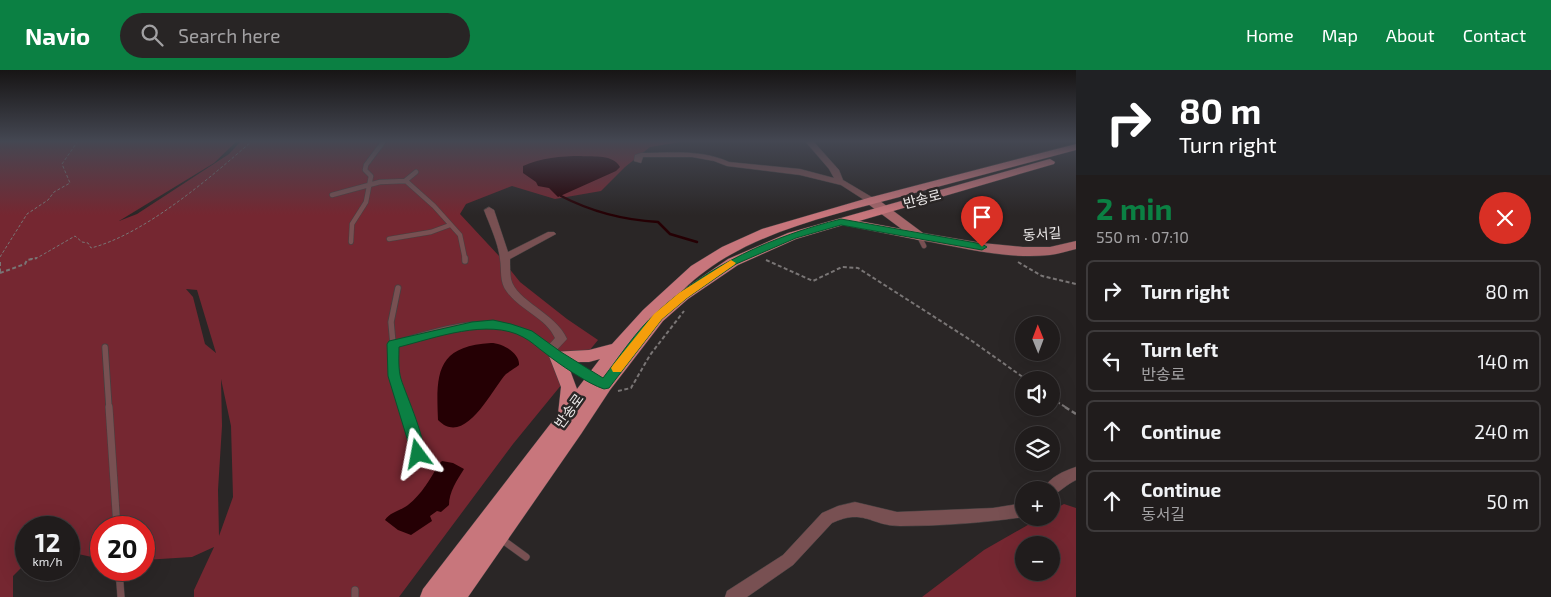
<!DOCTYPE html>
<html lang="en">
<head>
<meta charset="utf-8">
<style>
  :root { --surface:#201c1c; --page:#282525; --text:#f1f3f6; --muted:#a2a1a3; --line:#3d3a3b; --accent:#0b8043 }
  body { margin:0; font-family:"Exo 2","Noto Sans KR",sans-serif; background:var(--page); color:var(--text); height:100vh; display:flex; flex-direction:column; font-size:19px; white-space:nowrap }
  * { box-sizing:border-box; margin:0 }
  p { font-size:16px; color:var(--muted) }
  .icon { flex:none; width:28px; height:28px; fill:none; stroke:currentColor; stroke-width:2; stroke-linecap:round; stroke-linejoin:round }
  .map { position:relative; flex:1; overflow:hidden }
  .side { display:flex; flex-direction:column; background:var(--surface); width:475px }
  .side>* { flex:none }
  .banner { background:#202124; color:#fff; overflow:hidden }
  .needle { width:32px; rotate:359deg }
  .controls { position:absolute; left:1015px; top:246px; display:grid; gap:10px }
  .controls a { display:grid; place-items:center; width:45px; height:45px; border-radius:50%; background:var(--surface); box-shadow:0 5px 20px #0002,0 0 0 1px var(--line); font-size:25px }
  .speed { position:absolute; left:15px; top:446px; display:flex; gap:10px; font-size:25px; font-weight:700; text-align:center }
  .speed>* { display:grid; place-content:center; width:65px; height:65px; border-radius:50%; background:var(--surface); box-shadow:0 5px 20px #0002,0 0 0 1px var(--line); line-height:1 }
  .speed small { font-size:12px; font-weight:400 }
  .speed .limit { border:8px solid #d22; background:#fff; color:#111 }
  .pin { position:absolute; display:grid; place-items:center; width:42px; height:42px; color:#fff; margin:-51px -21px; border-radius:50% 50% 50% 0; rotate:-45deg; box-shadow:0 0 5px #0007 }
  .pin .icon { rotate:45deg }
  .me { position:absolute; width:55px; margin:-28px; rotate:347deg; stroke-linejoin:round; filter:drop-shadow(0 0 4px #0008) }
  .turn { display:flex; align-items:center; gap:18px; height:105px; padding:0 20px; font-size:22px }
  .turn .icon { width:65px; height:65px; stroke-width:2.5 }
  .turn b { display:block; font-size:35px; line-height:42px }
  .round { display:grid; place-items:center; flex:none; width:52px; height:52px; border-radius:26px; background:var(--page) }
  .headline { display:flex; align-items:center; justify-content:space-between; height:85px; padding:0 20px }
  h1 { font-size:30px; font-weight:700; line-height:38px; color:var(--accent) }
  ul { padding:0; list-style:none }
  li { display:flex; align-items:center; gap:15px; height:62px; margin:0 10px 8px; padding:0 10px; border:2px solid var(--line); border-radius:8px }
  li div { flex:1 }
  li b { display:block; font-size:19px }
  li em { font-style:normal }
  header { display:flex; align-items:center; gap:30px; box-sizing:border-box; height:70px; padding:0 25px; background:var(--accent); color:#fff }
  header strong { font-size:24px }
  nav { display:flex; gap:28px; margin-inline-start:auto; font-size:18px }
  .search { width:350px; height:45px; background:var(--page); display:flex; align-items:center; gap:12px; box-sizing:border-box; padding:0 18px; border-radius:28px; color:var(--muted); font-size:19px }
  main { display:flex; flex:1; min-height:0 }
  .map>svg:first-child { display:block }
  .green { fill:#752731; fill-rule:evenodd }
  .water { fill:#250004 }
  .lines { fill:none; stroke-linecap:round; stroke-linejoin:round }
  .stream { stroke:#250004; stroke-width:2.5 }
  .lane-far2-casing { stroke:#454141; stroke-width:5.5 }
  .lane-far1-casing { stroke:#454141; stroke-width:7 }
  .lane-casing { stroke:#454141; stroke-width:8 }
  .street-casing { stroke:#454141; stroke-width:1 }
  .secondary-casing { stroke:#454141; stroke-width:1 }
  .primary-casing { stroke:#454141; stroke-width:1 }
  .path-far2 { stroke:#797575; stroke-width:1; stroke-dasharray:3 2; stroke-linecap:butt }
  .path-far1 { stroke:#797575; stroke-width:2; stroke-dasharray:4 2.5; stroke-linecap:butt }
  .path { stroke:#797575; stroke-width:2.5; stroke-dasharray:5 3; stroke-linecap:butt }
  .lane-far2 { stroke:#785052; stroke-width:4.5 }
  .lane-far1 { stroke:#785052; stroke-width:5.5 }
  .lane { stroke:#785052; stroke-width:7 }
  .street { fill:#785052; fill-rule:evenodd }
  .secondary { fill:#a6666a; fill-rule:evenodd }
  .primary { fill:#c8767c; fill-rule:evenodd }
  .route { fill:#0b8043; stroke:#07532c }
  .slow { fill:#f59e0b }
  .labels { text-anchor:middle; stroke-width:5; stroke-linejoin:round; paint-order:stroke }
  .street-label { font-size:14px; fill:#ece9e9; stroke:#2a2626 }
</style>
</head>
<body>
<header>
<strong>Navio</strong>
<div class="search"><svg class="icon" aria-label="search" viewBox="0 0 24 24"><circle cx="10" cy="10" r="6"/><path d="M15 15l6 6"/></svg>Search here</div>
<nav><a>Home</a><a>Map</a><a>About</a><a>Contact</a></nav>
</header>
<main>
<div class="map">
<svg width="1076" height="527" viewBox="0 0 1076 527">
  <rect width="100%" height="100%" fill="#2a2626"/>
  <path class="green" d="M0 71H237L214 93 119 151 137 144 229 84 241 71H686L650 77 625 97 601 121 555 129 512 116 466 134 460 144 500 187 520 212 567 249 598 270 513 374 399 527H194V520L214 477 192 487 144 490V458H101V489L69 482V458H26V493L13 506V527H0ZM186 219 197 220 216 283 205 274 193 227ZM221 309 231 356 233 427 219 466 218 420 222 356Z
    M1064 434 1076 438V527H922L984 480 1040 448H1051V441ZM1024 475H1051V502H1024Z"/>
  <path class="water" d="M581 86C594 87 613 84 620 97L616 101 558 127 549 118 538 116 536 112 523 103V96C541 88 561 86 581 86Z
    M491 273C502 273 520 283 519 295 515 298 510 301 506 304 492 319 465 378 438 350 436 304 436 276 491 273Z
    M442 391 453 393 464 399C457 410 449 422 449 435L441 442 437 441 430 446 432 451 411 465 398 460 385 450C390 442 400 441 408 435 422 424 430 409 439 394Z"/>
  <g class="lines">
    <path class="stream" d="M561 126C592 142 623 150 658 152L670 164 697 172"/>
    <defs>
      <path id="lane-far2" d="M405 111 416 102
        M332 125 380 112 406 111 434 136 460 165 465 189
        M919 166 924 176
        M389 169 431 162 450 155
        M351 172 352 154 366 132 371 106 365 100 366 95 384 71"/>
      <path id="lane-far1" d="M465 188V191
        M398 218 391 252 393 274C434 262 485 243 527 263 536 267 544 276 552 282
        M393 274 394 306 405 338
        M105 277 109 338
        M562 289 594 309"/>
      <path id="lane" d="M109 337 117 458
        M405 337 415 367 418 384
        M500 468 526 487
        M119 500 121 527
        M355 520V527"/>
      <path id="street" d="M805 71H813L839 100 843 110 875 129V133H869L841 115 800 105 727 96 714 91 692 87H643L641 93 634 91 635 85 641 83C670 83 701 79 729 92L800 99 834 108 829 99Z
        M489 137 494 140 508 182 548 162H554L556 164 510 189C510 196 510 203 511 209 516 231 556 243 567 269L554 283H546L544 280 555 268C546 248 520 240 507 222 499 212 502 201 500 189 498 172 490 156 484 140Z
        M1076 397V410C1067 414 1060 422 1051 426V420H1043C1049 407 1064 401 1076 397Z
        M855 432 897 442 993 438 1024 433V447C983 453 941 456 900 456 871 456 864 438 832 453L793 495 747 527H725L727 521 783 485 822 443 838 436Z"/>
      <path id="secondary" d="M872 127 876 128 923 163 982 173 1023 177H1050L1076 171V179C1067 181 1058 184 1050 185 1007 190 961 177 919 170L915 169 868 134 866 131 868 128Z"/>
      <path id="primary" d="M1076 74V80C1020 95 963 110 907 125 830 146 741 163 683 220L728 189 788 163 1046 90 1050 89 1055 92 1054 94 859 151 923 163 925 166 923 169 919 170 843 155 796 169 738 195 688 229 663 251 610 320 581 364 468 527H420L423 519 558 344 561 317 549 286 552 282 589 280 612 274 643 240 691 196 722 177 762 159 868 128ZM600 289 577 319 567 292H589Z"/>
    </defs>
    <use href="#lane-far2" class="lane-far2-casing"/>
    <use href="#lane-far1" class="lane-far1-casing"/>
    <use href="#lane" class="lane-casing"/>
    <use href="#street" class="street-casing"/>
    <use href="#secondary" class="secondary-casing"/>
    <use href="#primary" class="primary-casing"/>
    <path class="path-far2" d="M0 187 27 144 48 130 54 122 70 113 62 94 78 71
      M30 189 37 188 75 166 82 172 88 173 91 178C145 164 210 108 252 71"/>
    <path class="path-far1" d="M766 190 813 211 842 197 858 198 972 271 1027 310
      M0 192V205
      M1018 192 1042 206 1076 214
      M0 203 25 194 27 190 37 188
      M618 321 631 318 650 285 684 241
      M1051 328 1067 338"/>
    <path class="path" d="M1065 337 1076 344"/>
    <use href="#lane-far2" class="lane-far2"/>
    <use href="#lane-far1" class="lane-far1"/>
    <use href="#lane" class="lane"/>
    <use href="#street" class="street"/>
    <use href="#secondary" class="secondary"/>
    <use href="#primary" class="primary"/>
  </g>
  <linearGradient id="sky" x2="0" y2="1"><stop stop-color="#171515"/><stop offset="0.49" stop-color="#444752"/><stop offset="1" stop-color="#444752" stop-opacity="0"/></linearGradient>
  <rect width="1076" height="145" fill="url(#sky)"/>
  <path class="route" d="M841 149 982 174 987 177 982 180 841 155 796 168 736 194 687 228 662 249 609 318 604 319C588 314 559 294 545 283 538 278 531 271 523 267 488 248 435 268 399 277 399 287 398 299 401 309 406 325 429 375 423 388L418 390 413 388 388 306 387 274 389 271 472 252 493 250 511 254 532 261 561 282 603 308C620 286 636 261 656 243 708 195 773 166 841 149Z"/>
  <path class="slow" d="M731 190 736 193 734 195 687 228 662 249 621 302H613L611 298 613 295 654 244 679 223Z"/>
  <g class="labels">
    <g class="street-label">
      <text transform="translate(922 129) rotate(-15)" y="5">반송로</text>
      <text transform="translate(1042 164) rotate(-4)" y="5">동서길</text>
      <text transform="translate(569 341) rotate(-54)" y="5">반송로</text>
    </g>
  </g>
</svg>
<div class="controls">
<a><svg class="needle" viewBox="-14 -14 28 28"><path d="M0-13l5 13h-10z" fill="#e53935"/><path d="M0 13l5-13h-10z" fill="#a2a1a3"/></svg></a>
<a><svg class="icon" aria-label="sound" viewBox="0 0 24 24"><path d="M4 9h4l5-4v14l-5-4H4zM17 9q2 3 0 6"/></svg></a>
<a><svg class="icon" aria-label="layers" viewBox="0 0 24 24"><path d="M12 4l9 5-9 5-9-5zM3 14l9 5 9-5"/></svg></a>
<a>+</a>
<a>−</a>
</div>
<div class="speed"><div>12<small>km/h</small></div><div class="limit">20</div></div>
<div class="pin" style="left:982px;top:177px;background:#d93025"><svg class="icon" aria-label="arrive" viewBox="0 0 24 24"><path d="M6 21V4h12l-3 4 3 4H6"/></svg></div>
<svg class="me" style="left:418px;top:384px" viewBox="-20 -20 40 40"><path d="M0-17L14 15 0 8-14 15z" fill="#0b8043" stroke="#fff" stroke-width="4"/></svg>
</div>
<section class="side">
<div class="banner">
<div class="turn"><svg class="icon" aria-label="right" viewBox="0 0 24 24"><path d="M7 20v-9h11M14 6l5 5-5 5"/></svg><div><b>80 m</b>Turn right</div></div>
</div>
<div class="headline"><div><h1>2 min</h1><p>550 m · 07:10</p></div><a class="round" style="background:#d93025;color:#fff"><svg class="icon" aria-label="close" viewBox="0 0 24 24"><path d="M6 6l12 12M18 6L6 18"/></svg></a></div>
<ul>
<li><svg class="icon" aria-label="right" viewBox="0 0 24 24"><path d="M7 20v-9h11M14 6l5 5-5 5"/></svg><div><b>Turn right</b></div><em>80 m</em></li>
<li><svg class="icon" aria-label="left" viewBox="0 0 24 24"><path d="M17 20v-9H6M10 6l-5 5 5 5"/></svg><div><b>Turn left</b><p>반송로</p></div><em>140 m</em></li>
<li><svg class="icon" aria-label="ahead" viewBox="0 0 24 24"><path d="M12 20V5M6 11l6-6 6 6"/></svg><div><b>Continue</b></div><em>240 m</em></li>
<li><svg class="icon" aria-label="ahead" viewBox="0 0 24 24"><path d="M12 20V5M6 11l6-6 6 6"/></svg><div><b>Continue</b><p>동서길</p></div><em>50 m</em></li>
</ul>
</section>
</main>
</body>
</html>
